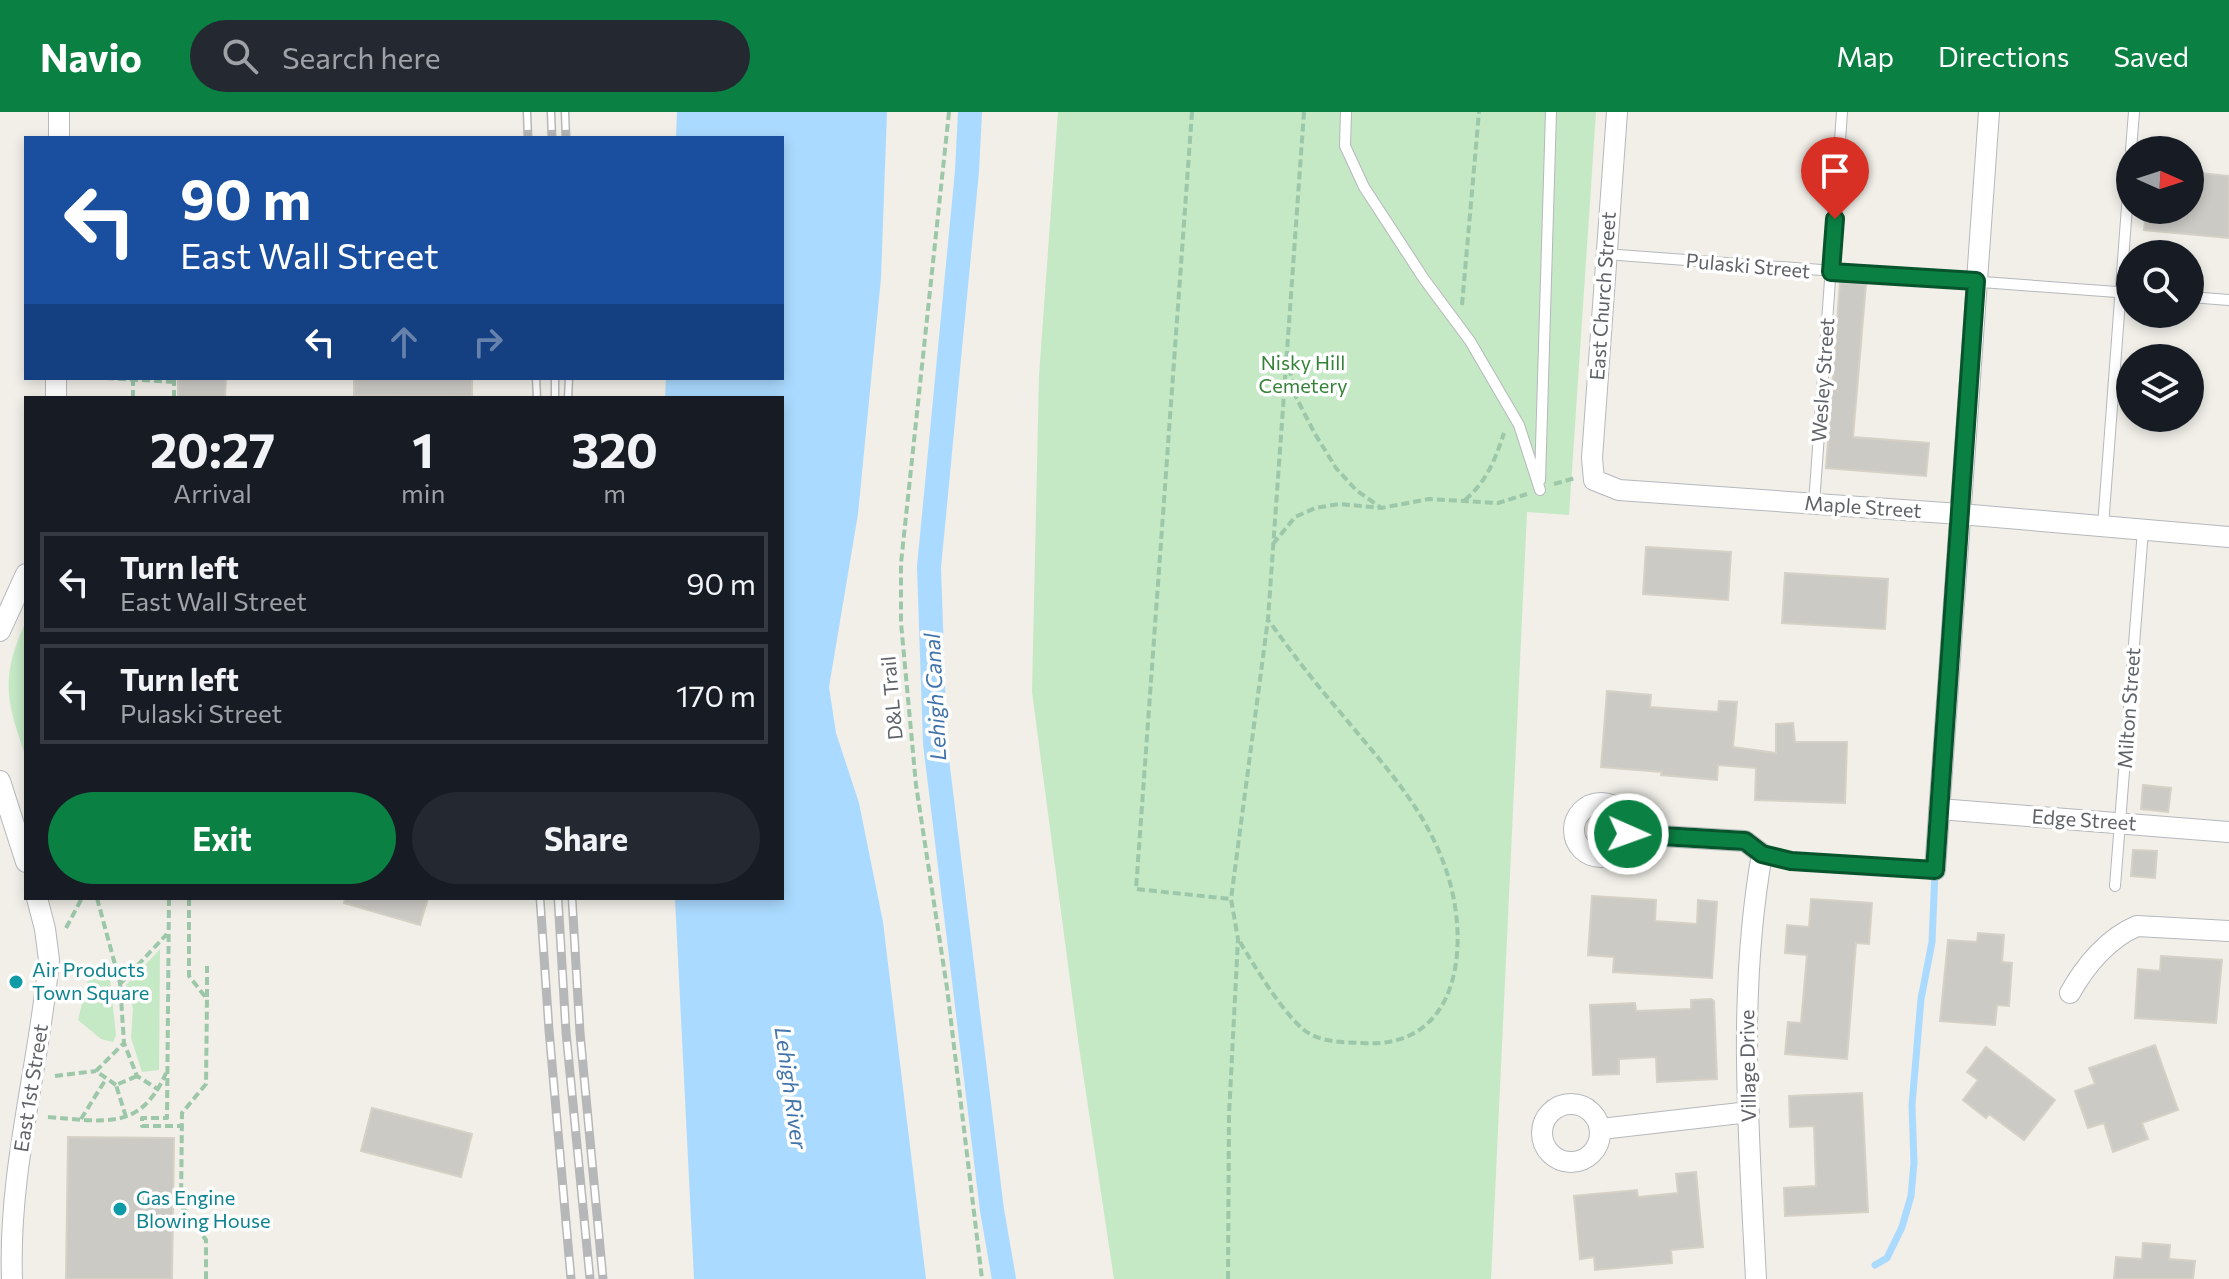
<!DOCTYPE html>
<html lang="en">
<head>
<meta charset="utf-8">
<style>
  :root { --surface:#171b24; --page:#242831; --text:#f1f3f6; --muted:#9ea1a6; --line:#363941; --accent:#0b8043 }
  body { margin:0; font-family:Commissioner,sans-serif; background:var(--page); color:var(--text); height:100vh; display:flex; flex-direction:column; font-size:30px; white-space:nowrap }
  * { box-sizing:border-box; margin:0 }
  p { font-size:26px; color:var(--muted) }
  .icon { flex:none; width:44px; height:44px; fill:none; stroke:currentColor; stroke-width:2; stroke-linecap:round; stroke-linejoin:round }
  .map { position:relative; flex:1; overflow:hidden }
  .panel { position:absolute; left:24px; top:284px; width:760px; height:504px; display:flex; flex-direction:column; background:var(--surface); border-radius:0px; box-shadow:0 4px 12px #0003 }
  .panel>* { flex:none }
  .hud { position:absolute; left:24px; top:24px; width:760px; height:244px; border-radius:0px; box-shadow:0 4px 12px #0003; background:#1a4fa0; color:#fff; overflow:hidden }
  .needle { width:52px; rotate:93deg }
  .controls { position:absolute; left:2116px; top:24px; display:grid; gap:16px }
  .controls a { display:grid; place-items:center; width:88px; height:88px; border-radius:50%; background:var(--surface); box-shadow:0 4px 12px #0003; font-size:40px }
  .pin { position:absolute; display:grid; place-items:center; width:68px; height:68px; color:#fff; margin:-82px -34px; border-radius:50% 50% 50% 0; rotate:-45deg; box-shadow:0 0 8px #0007 }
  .pin .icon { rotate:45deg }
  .me { position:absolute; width:88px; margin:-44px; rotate:92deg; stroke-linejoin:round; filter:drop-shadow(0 0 6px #0008) }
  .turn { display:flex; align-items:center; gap:28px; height:168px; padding:0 24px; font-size:36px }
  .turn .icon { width:104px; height:104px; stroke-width:2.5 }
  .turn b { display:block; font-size:56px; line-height:68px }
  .lanes { display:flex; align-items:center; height:76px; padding:0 24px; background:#0003; justify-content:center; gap:40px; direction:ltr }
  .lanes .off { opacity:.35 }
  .eta { display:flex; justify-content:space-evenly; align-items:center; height:136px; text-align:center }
  .eta b { font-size:48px; font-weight:700; line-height:56px }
  .cta { display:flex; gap:16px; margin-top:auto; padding:16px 24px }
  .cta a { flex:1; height:92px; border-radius:48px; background:var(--accent); color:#fff; font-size:32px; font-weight:700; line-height:92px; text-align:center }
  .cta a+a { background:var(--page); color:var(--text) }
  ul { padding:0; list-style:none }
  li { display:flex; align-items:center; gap:24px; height:100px; margin:0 16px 12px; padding:0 8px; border:4px solid var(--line); border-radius:0px }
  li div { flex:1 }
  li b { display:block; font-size:30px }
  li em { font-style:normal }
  header { display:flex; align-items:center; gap:48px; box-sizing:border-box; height:112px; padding:0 40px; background:var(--accent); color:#fff }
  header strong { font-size:38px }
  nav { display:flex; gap:44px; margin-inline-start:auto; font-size:28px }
  .search { width:560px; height:72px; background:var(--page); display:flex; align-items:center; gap:20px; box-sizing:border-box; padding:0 28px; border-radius:44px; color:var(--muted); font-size:30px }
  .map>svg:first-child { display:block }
  .green { fill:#c5e8c5 }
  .water { fill:#aadaff }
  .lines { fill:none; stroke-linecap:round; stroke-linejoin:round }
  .stream { stroke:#aadaff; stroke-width:7 }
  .canal { stroke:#aadaff; stroke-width:24 }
  .building { fill:#cccac5; stroke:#d6d1c6; stroke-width:2 }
  .lane-casing { stroke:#b5b8bc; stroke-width:12 }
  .street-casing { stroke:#b5b8bc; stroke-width:22 }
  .path { stroke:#9cc7a9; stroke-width:4; stroke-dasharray:8 4; stroke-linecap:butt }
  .lane { stroke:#fff; stroke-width:10 }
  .street { stroke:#fff; stroke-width:20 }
  .rail-casing { stroke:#b6b7b8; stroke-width:9 }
  .rail { stroke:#fff; stroke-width:6; stroke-dasharray:18; stroke-linecap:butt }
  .route-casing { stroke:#07532c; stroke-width:20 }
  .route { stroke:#0b8043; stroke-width:14 }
  .culture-dot { fill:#0f9aa8; stroke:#fff; stroke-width:3 }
  .labels { text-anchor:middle; stroke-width:7; stroke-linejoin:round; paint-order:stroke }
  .street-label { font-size:20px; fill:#5f6368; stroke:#fff }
  .park-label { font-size:20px; fill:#348238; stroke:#fff }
  .culture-label { font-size:20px; fill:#0d838f; stroke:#fff; text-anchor:start }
  .water-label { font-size:22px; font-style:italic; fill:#4174aa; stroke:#fff }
</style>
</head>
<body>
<header>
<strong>Navio</strong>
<div class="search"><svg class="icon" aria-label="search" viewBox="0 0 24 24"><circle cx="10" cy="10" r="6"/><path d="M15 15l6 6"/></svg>Search here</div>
<nav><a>Map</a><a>Directions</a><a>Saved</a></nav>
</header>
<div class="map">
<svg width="2229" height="1167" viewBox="0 0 2229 1167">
  <rect width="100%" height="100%" fill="#f1efe8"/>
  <path class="green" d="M1058 0H1596L1569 403 1527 400 1491 1167H1114L1078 928 1032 580 1039 264Z
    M26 509V645C6 588 0 566 26 509Z
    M160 837 159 958 142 960 131 926 133 896 126 873Z
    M92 852 109 858 116 923 113 930 101 927 78 908Z"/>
  <path class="water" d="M677 0H887L881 166 858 402 829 575 836 621 859 691 883 810 926 1167H694L675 786H782V286H665L666 266H782V26H676Z"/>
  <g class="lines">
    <path class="stream" d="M1875 1153 1887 1146 1902 1115 1911 1084 1914 1051 1912 993 1921 887 1932 830 1935 760"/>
    <path class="canal" d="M970 0 967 59 929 455 935 631 992 1098 1004 1167"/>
  </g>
  <path class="building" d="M2190 60 2229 64V126L2144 118 2146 98H2190Z
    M1840 170 1866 172 1853 325 1929 331 1926 364 1826 356Z
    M178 266H226L225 286H178Z
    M354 266H472V284L354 283Z
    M1646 435 1731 440 1728 488 1643 482Z
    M1785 461 1888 467 1885 517 1782 511Z
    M1607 579 1651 583 1650 595 1718 600 1719 589 1737 590 1733 635 1776 641V612L1793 611 1795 630H1847L1845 691 1755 688 1756 656 1718 653 1717 668 1661 663 1662 660 1601 655Z
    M2143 673 2171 676 2168 700 2141 697Z
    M2133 738 2157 739 2155 766 2131 764Z
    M1592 784 1656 788 1655 809 1697 812 1698 788 1717 790 1712 866 1613 860 1614 845 1588 843Z
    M345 786H428L420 813 344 791Z
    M1811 787 1872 791 1869 832 1856 831 1847 947 1785 942 1788 910 1801 911 1807 843 1785 841 1787 813 1809 815Z
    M1978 821 2004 823 2002 850 2012 851 2009 894 1997 893 1995 913 1940 909 1948 828 1977 830Z
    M2161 844 2222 848 2216 911 2135 906 2138 857 2160 859Z
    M1711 887 1714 889 1717 967 1657 970 1656 945 1619 947V962L1593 963 1590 893 1635 891 1636 899 1691 897V888Z
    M2155 933 2178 998 2142 1011 2148 1027 2113 1040 2104 1011 2088 1016 2075 979 2095 972 2089 956Z
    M1986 935 2055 988 2024 1028 1989 1002 1986 1006 1963 988 1978 968 1967 960Z
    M1862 981 1868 1100 1785 1104 1784 1076 1816 1074 1814 1014 1790 1015 1789 984Z
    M372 996 472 1022 461 1065 361 1039Z
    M68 1025 174 1026 172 1167H66Z
    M1696 1060 1703 1135 1671 1138 1672 1151 1595 1158 1594 1145 1580 1147 1574 1084 1637 1078 1638 1085 1678 1081 1676 1062Z
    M2143 1131 2170 1133 2169 1147 2195 1149 2193 1167H2114L2116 1145 2142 1147Z"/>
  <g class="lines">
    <defs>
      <path id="lane" d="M1346 0 1345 34 1364 75 1424 167 1470 229 1519 313 1540 378
        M2131 38 2134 0
        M1605 142 2130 181
        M2190 185 2229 188
        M1540 368 1551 0
        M1814 392 1842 0
        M2103 414 2130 55
        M1762 742 1791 749 1935 758
        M2115 774 2143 418"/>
      <path id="street" d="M1617 0 1592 346 1594 368 1619 378 1960 402 2229 425
        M59 26V0
        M56 286V266
        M0 519 26 462
        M0 669 26 750
        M1574 718a27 27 0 1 1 54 0a27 27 0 1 1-54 0Z
        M1939 697 2229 720
        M1628 722 1745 729 1762 742C1737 883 1749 1025 1756 1167
        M1935 758 1989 0
        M2070 881C2085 854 2108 826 2137 814L2229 819
        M1542 1021a29 29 0 1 1 58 0a29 29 0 1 1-58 0Z
        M1601 1017 1749 1000
        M12 1167C8 1059 39 955 49 848L45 817 37 786"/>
    </defs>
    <use href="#lane" class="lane-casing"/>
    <use href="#street" class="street-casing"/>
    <path class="path" d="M949 0 901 451V511L916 673 947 876 982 1167
      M1192 0 1136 777 1231 787
      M1462 193 1479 0
      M1287 244 1295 283 1315 322 1336 356 1356 378 1380 395
      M106 266 174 270
      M133 286V268
      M174 286V266
      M1554 372 1575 366
      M1465 388C1487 369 1495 348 1504 321
      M1273 432 1295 405 1315 396 1340 392 1381 396 1429 387 1498 391 1527 382
      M97 786 120 871 124 931 137 964 159 978
      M169 786 167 1006H142V1014H182
      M189 786V864L207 887 206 972 182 1001 181 1093 206 1128V1167
      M66 816 82 786
      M1240 830C1255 855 1282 900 1304 918 1321 931 1343 930 1362 931 1463 938 1471 827 1445 755 1424 694 1380 649 1340 600 1315 571 1292 541 1269 509
      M121 871 167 822
      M207 885V854
      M55 964 96 959
      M116 973 96 959 124 931
      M48 1005C104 1009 140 1020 166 961
      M126 1005 116 973 137 964
      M81 1007 106 967
      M1228 1167 1229 1003 1238 827 1231 787 1268 507 1304 0"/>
    <use href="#lane" class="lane"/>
    <use href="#street" class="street"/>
    <defs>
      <path id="rail" d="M527 0 528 26
        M551 0 552 26
        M565 0 566 26
        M536 266 537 286
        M555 286V266
        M568 286 569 266
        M540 786 549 918 571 1167
        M558 786 566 920 590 1167
        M572 786 580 921 603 1167"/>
    </defs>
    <use href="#rail" class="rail-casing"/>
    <use href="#rail" class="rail"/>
  </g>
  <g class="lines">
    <defs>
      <path id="route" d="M1628 722 1745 729 1762 742 1791 749 1935 758 1976 169 1831 160 1835 107"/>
    </defs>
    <use href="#route" class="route-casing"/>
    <use href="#route" class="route"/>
  </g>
  <g class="culture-dot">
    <circle cx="16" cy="870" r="8"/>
    <circle cx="120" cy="1097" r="8"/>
  </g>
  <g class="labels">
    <g class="street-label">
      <text transform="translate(1748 154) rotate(5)" y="7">Pulaski Street</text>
      <text transform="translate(1603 184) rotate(-86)" y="7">East Church Street</text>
      <text transform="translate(1823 268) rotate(-86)" y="7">Wesley Street</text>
      <text transform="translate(1863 395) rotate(4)" y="7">Maple Street</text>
      <text transform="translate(892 586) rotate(-95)" y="7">D&amp;L Trail</text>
      <text transform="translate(2129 596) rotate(-86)" y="7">Milton Street</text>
      <text transform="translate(2084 708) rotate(4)" y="7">Edge Street</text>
      <text transform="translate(1748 954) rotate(-91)" y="7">Village Drive</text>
      <text transform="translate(31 976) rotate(-81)" y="7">East 1st Street</text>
    </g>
    <g class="park-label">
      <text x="1303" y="258">Nisky Hill<tspan x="1303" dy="23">Cemetery</tspan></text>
    </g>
    <g class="culture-label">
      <text x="32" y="865">Air Products<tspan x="32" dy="23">Town Square</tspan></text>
      <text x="136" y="1093">Gas Engine<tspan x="136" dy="23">Blowing House</tspan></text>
    </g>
    <g class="water-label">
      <text transform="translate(935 585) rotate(-93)" y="8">Lehigh Canal</text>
      <text transform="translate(791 976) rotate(82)" y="8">Lehigh River</text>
    </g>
  </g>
</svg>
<div class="controls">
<a><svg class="needle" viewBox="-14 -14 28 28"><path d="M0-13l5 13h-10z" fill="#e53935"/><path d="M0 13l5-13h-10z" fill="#9ea1a6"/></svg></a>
<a><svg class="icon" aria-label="search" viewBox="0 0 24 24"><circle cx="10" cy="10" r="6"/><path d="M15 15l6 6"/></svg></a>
<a><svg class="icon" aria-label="layers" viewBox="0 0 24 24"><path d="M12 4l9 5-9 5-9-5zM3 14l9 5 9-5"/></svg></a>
</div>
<div class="pin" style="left:1835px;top:107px;background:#d93025"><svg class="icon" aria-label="arrive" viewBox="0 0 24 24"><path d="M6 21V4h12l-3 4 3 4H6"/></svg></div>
<svg class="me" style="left:1628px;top:722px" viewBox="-20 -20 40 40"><circle r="17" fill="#0b8043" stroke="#fff" stroke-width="3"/><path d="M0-11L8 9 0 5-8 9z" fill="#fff"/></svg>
<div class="hud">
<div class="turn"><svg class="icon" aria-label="left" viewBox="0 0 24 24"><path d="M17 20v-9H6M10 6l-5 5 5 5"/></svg><div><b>90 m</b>East Wall Street</div></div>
<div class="lanes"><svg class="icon" aria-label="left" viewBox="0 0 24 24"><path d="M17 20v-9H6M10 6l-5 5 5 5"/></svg><svg class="icon off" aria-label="ahead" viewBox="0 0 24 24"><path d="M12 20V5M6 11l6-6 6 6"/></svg><svg class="icon off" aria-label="right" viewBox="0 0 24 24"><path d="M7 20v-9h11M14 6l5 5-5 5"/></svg></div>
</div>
<section class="panel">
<div class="eta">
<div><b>20:27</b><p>Arrival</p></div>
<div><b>1</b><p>min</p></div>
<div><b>320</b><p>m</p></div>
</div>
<ul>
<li><svg class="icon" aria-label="left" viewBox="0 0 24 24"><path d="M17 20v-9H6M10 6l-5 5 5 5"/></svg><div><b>Turn left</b><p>East Wall Street</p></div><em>90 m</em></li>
<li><svg class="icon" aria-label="left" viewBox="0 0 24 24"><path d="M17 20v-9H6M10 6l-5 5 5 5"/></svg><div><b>Turn left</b><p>Pulaski Street</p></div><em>170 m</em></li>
</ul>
<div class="cta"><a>Exit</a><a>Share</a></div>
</section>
</div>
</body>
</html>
